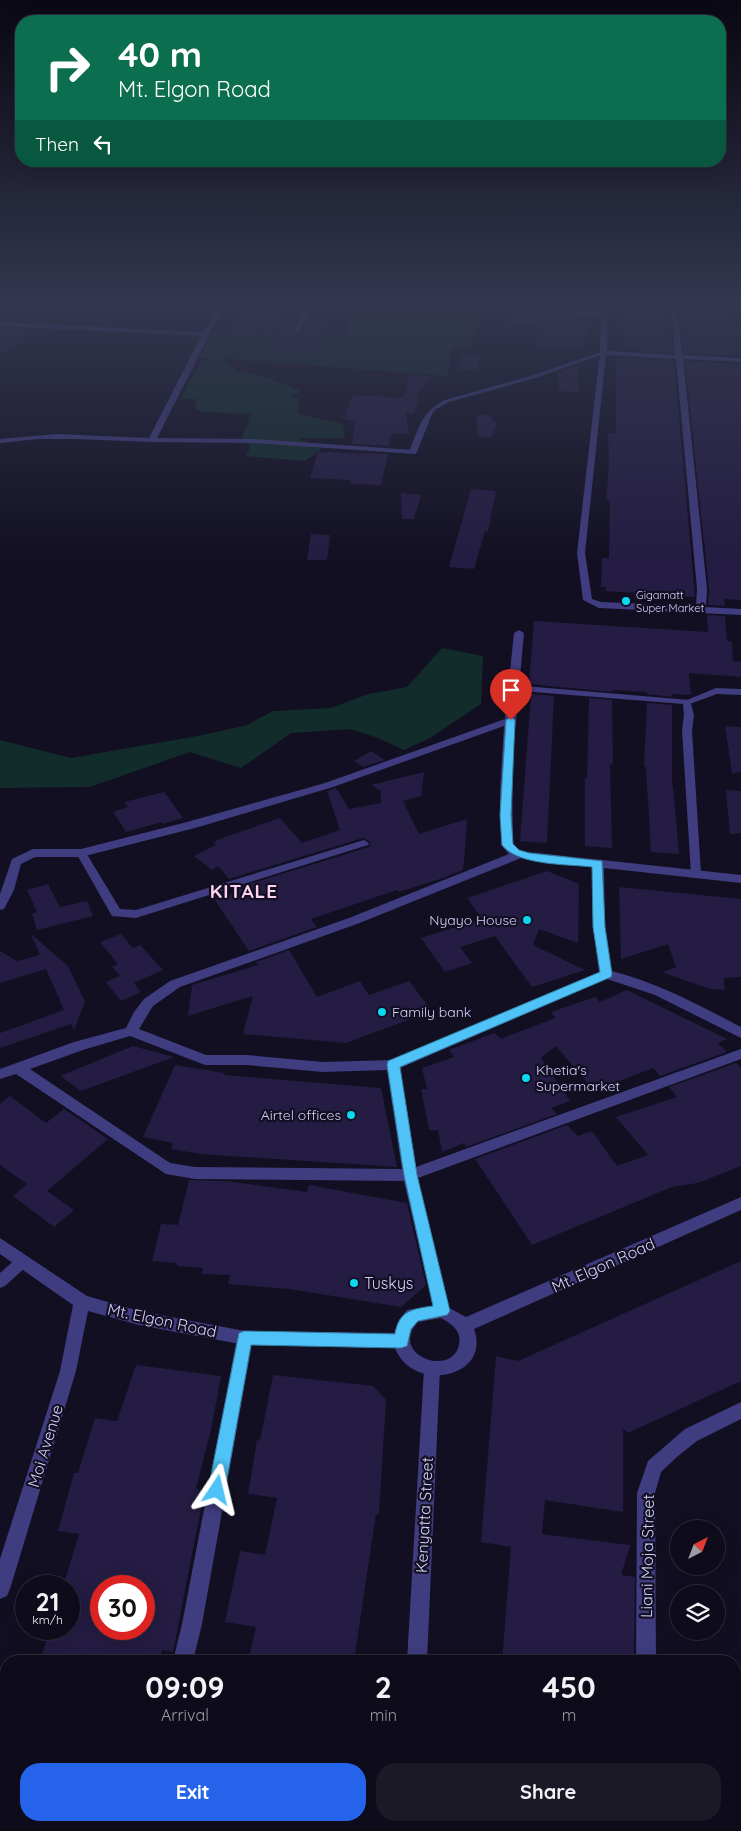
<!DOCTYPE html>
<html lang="en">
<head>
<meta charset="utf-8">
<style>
  :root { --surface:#0e0b1a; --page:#1c1927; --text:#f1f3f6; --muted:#9b9ba2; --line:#2e2b39; --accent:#2563eb }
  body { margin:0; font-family:Quicksand,sans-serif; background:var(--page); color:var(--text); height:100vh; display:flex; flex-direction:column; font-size:19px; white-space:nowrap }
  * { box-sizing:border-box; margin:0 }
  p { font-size:16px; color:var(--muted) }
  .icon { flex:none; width:28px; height:28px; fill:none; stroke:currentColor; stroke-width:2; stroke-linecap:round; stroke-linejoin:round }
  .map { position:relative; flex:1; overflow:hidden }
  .details { position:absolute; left:0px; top:1655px; width:741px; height:176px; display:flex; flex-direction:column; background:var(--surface); border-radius:20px 20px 0 0; box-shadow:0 5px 20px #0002,0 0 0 1px var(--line) }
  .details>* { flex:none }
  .guide { position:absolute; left:15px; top:15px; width:711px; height:152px; border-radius:20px; box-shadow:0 5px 20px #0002,0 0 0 1px var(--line); background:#0b6e4f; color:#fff; overflow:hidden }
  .needle { width:32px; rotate:42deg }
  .controls { position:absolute; left:670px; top:1520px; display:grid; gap:10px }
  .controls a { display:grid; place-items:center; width:55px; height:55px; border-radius:50%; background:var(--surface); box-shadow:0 5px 20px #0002,0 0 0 1px var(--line); font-size:25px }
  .speed { position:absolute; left:15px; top:1575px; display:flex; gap:10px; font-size:25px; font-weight:700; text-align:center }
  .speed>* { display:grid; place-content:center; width:65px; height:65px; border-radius:50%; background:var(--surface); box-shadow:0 5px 20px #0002,0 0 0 1px var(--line); line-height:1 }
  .speed small { font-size:12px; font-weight:400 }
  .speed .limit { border:8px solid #d22; background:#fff; color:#111 }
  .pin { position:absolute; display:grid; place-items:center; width:42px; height:42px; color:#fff; margin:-51px -21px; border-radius:50% 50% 50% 0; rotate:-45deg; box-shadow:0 0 5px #0007 }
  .pin .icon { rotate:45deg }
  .me { position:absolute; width:55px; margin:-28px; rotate:10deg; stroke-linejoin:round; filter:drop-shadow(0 0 4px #0008) }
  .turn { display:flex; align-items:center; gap:18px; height:105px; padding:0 20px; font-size:22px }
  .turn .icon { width:65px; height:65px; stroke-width:2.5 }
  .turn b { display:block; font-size:35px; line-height:42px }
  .then { display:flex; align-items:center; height:48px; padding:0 20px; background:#0003; gap:10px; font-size:19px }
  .eta { display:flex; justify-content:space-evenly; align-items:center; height:85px; text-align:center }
  .eta b { font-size:30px; font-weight:700; line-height:35px }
  .cta { display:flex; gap:10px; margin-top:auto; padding:10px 20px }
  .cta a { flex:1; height:58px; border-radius:20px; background:var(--accent); color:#fff; font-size:20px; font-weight:700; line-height:58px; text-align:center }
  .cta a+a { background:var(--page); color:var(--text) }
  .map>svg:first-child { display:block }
  .green { fill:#122c2b }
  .building { fill:#241c42; fill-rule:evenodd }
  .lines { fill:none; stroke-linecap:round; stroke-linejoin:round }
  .service { fill:#3f3c7f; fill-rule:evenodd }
  .minor { fill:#3f3c7f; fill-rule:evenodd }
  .tertiary { fill:#3f3c7f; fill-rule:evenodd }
  .route { fill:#4fc3f7; stroke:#337fa1 }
  .poi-dot { fill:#0ad8f0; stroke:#120f22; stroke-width:2 }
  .labels { text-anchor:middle; stroke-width:4.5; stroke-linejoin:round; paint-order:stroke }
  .far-poi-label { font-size:11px; fill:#d7d1fd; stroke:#120f22; text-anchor:start }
  .poi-label { font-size:14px; fill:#d7d1fd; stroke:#120f22; text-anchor:end }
  .near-street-label { font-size:16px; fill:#d7d1fd; stroke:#120f22 }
  .near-poi-label { font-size:16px; fill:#d7d1fd; stroke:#120f22; text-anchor:start }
  .district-label { font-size:19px; font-weight:bold; letter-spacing:1px; fill:#fdd3ee; stroke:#120f22 }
</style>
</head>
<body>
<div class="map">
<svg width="741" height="1831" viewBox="0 0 741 1831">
  <rect width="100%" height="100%" fill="#120f22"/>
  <path class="green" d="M356 306H484L470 347H452L448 376 219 358 226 361 238 371 270 379 301 391 292 397 299 400V414L343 424 345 438H298L322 449 305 461 246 456 250 447 242 436 248 424 250 414 203 412 196 409 195 399 181 398 201 362 213 358 199 357 214 332 344 337Z
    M442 648 483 656 481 704 430 738 404 750 378 738 350 729 291 733 241 768 190 752 90 787 0 788V740L71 758 203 735 247 725 273 711 331 708 368 694 407 687Z"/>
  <path class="building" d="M243 306H286L284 318H289L288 321H297L293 336 301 334 306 322H325L313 351 273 349 281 333 228 331 238 308H242Z
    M517 306H522L520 308 522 312 579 316V319L592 320 580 349 534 346 539 325 507 323 511 308H516Z
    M622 306H668L673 353 622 350Z
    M715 306H733L734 328H741V356L684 353 679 308 715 310Z
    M0 328 31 329 13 351H0Z
    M463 354 481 355 476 370 458 369Z
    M620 358 674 361 695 597 605 591 606 587H601L602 558H609L610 501 606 500 609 467 608 433 616 434V360Z
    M685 361 741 364V600L724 599 725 606 708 605 709 589Z
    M578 365 579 392 558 391 559 372Z
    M410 375 430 376 414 399H418L414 414 406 413 409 434H392L389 446 352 444 355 421 344 420 352 395 404 398Z
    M476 415H492L493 422H498L491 438 478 437Z
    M318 452 388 454 381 485 350 484 351 480 310 478Z
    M471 489 496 491 488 531H485L474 569 449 567Z
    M401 493 421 495 414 519H402Z
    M311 534 330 535 327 560H307Z
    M707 615 725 616 727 641 732 642 733 661 741 662V677L689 673 691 695 672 694V697L647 694V692L612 690V692L529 684 534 621 708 632Z
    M531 694 554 696 547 843 520 841Z
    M589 698 612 700 613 765 610 764 612 848 585 846V778H587Z
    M647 703 672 705V785H673L679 854 651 852 646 767 644 766Z
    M725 726 741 727V772L732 773Z
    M371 751 385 760 363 767 354 761Z
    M424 772 421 796 403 801 419 834 467 819 466 837 463 836 466 838 463 870 443 878 399 892 397 890 311 919 317 927 249 951 215 900 239 892 236 888 369 847 371 842 363 838 229 879 218 866 212 870 194 856 216 845 214 843 217 840 280 818 302 843 340 830 327 791 336 788 349 809 381 803V791L371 785Z
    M726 790 741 791V833L730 834Z
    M164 792 183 818 163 824 162 822 126 832 113 812 128 807 124 802Z
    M547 871 579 884 578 943 539 929 533 945 585 970 532 987 495 936 460 947 472 963 445 972 421 938 482 919 467 898Z
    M48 884 60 907 87 901 93 916 37 930 32 914 37 912 27 890Z
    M619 887 741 899V977L724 978 725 990 710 989 667 974 663 972 676 967 668 944 621 959Z
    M31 934 68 966 85 1002 74 1030 71 1024 0 1048V1033L64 1010 46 969 0 983V951L17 961 40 955Z
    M121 934 133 948 140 945 163 970 134 983 141 992 121 1001 106 982 120 976 112 967 118 964 100 942Z
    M289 950 317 997 360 981 369 995 409 981 432 1011 346 1043 243 1034 253 996 188 1016 192 985 258 965 256 962Z
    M627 990 727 1039 718 1043 727 1052 660 1076 653 1068 594 1091 556 1046 541 1058 570 1101 551 1108 557 1114 466 1147 464 1143 442 1152 438 1130H429L421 1089H427L422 1068 454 1057 449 1050 494 1033 501 1039 555 1018 551 1012 595 997 600 1002Z
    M133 1046 174 1057 81 1091 60 1076Z
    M736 1063 741 1068V1166L698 1183 672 1187 532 1245 475 1159 567 1125 578 1136 592 1131 617 1166 648 1155 616 1117 677 1097 669 1087Z
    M175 1065 225 1073 224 1075 381 1088 397 1167 201 1154 171 1149 173 1143 143 1137Z
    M10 1096 46 1123 64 1109 108 1139 47 1191 74 1210 54 1227 13 1196 27 1184 0 1165V1104Z
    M189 1180 226 1181 307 1192 309 1185 407 1203 426 1285 401 1307 289 1289 228 1284 230 1275 201 1274 203 1268 177 1266V1263L152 1261 161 1224 178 1225Z
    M741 1261V1381L628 1433 623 1429V1512L545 1500 542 1534 630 1545 621 1575 635 1577 634 1661H502L511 1547 481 1542 496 1356 518 1361Z
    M136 1365 221 1376 211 1430 196 1488 204 1493 173 1652 162 1650 159 1661H40L50 1629H69V1586H63L79 1534 58 1531 74 1473H78L95 1418 117 1421ZM101 1586H144V1629H101Z
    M273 1375 373 1386 386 1400 379 1514H376L354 1661H248L256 1627 225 1622 240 1551 265 1555 277 1498 248 1494 257 1440 260 1441Z"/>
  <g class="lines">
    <path class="service" d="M524 307 603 312 606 314 603 316 522 310V308Z
      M601 352 606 353 535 378 449 402 436 409 432 414 417 452 413 454 409 452C419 428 421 412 445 400L531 376Z
      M512 685 690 700 694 715 692 730 701 874 700 876H692L691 874 682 730 684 715 683 704 509 690V686Z
      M364 840 369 843 368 845 136 918 112 916 76 853 81 850 85 851 120 909 136 910Z
      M22 1256 27 1258 29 1262 27 1266 5 1286 0 1288V1273L17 1258Z
      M735 1764 741 1765V1783L735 1782Z"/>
    <path class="minor" d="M218 306H224L157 438 254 439 413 450H416V454L254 443 152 442 76 439H38L0 443V439L57 434 149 438 201 336 0 326V322L204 332Z
      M305 306H311L299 333 294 334Z
      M601 306H607V351L675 355 671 306H677L682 355 741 358V362L683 359 707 589 706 607 741 609V615L599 608 583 600 577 553 600 353ZM606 355 676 359 697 589 696 606 601 602 592 599 585 553Z
      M519 630 524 633 512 765 513 844 519 850 528 852 741 875V883L604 868 605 927 612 971C658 983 699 1005 741 1027V1038L655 995 607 979 400 1068 416 1167 741 1049V1059L418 1178 450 1311 448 1316 442 1318 436 1316 434 1311 404 1181 195 1179 166 1174 16 1074 0 1079V1069L74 1042 126 1028 134 1012 144 999 170 981 349 918 509 854 501 845 500 792 504 726 333 787 195 828 81 857H35L21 864 14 890 4 909 0 910V894L12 859 33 849H81L187 822 325 783 505 719 514 633ZM521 858 592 867 593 927 599 972 392 1060 323 1062 247 1055H206L139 1029 153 1006 180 987 357 924ZM130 1036 205 1065H247L323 1072 387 1070 402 1169 195 1167 170 1163 30 1069 83 1050Z
      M716 688 741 689V695L717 694 687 705 682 702Z
      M245 1331 251 1333 253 1338 202 1624 193 1661H173L182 1624 237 1338 239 1333Z
      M432 1361 438 1364 440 1369 427 1661H407L424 1369 426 1364Z
      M741 1402V1419L697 1441 678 1456 661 1472 655 1493 656 1661H636L637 1493 648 1461 685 1429Z
      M133 1825H155L154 1831H132Z
      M394 1825H416L415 1831H393Z
      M641 1825H663L664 1831H642Z"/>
    <path class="tertiary" d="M741 1197V1210L474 1329C492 1378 413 1394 395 1348L245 1345 139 1325 88 1311 76 1371 10 1589 7 1596 0 1599V1559L60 1371 73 1305 0 1254V1238L87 1296 139 1311 245 1331 394 1333 399 1320 407 1310 442 1304 466 1317ZM441 1318C452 1324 462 1331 459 1345 452 1378 388 1355 418 1322Z"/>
  </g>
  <linearGradient id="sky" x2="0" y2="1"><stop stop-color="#0a0813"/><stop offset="0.54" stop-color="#33374f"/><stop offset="1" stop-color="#33374f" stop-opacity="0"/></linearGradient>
  <rect width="741" height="562" fill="url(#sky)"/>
  <path class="route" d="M511 717 515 720 511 815 513 844 519 850 529 853 602 861 605 927 612 974 611 977 400 1067 417 1175 450 1311 447 1315 418 1321 411 1329 407 1346 401 1348 251 1345 225 1490 222 1496 217 1498 211 1496 208 1490 239 1333 244 1331 395 1334C399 1310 413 1309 433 1306L404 1175 387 1065 388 1061 600 972 593 927 592 867C568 864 518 866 502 845L500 815 506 720Z"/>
  <g class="poi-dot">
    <circle cx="626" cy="601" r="5"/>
    <circle cx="527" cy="920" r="5"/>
    <circle cx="382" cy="1012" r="5"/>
    <circle cx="526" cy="1078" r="5"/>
    <circle cx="351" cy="1115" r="5"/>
    <circle cx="354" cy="1283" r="5"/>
  </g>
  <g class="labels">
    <g class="far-poi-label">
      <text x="636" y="599">Gigamatt<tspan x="636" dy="13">Super Market</tspan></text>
    </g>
    <g class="poi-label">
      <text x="517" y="925">Nyayo House</text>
      <text x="392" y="1017" text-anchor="start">Family bank</text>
      <text x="536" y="1075" text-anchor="start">Khetia's<tspan x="536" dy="16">Supermarket</tspan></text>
      <text x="341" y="1120">Airtel offices</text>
    </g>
    <g class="near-street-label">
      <text transform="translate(603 1265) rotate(-24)" y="6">Mt. Elgon Road</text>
      <text transform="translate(162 1320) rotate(12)" y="6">Mt. Elgon Road</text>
      <text transform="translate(45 1446) rotate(-73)" y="6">Moi Avenue</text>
      <text transform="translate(424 1515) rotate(-87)" y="6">Kenyatta Street</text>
      <text transform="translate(647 1556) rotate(-89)" y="6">Liani Moja Street</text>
    </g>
    <g class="near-poi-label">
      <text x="364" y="1289">Tuskys</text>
    </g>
    <g class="district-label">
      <text x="244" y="898">KITALE</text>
    </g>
  </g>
</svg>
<div class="controls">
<a><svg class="needle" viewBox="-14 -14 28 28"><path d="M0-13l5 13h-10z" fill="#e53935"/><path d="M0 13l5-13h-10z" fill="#9b9ba2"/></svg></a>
<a><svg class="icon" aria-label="layers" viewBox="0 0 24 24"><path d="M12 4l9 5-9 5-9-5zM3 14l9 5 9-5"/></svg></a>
</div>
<div class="speed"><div>21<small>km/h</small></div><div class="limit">30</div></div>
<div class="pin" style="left:511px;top:720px;background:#d93025"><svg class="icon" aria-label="arrive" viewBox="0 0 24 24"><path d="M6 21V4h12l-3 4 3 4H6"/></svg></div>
<svg class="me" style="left:217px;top:1490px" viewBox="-20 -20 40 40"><path d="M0-17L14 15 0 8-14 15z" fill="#4fc3f7" stroke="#fff" stroke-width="4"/></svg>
<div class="guide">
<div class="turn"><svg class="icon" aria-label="right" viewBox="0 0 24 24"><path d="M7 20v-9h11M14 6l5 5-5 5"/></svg><div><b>40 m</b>Mt. Elgon Road</div></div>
<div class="then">Then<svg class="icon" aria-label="left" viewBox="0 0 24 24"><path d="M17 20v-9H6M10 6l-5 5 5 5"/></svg></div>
</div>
<section class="details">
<div class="eta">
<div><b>09:09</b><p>Arrival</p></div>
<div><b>2</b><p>min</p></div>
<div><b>450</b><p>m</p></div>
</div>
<div class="cta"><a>Exit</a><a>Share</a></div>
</section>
</div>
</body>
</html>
